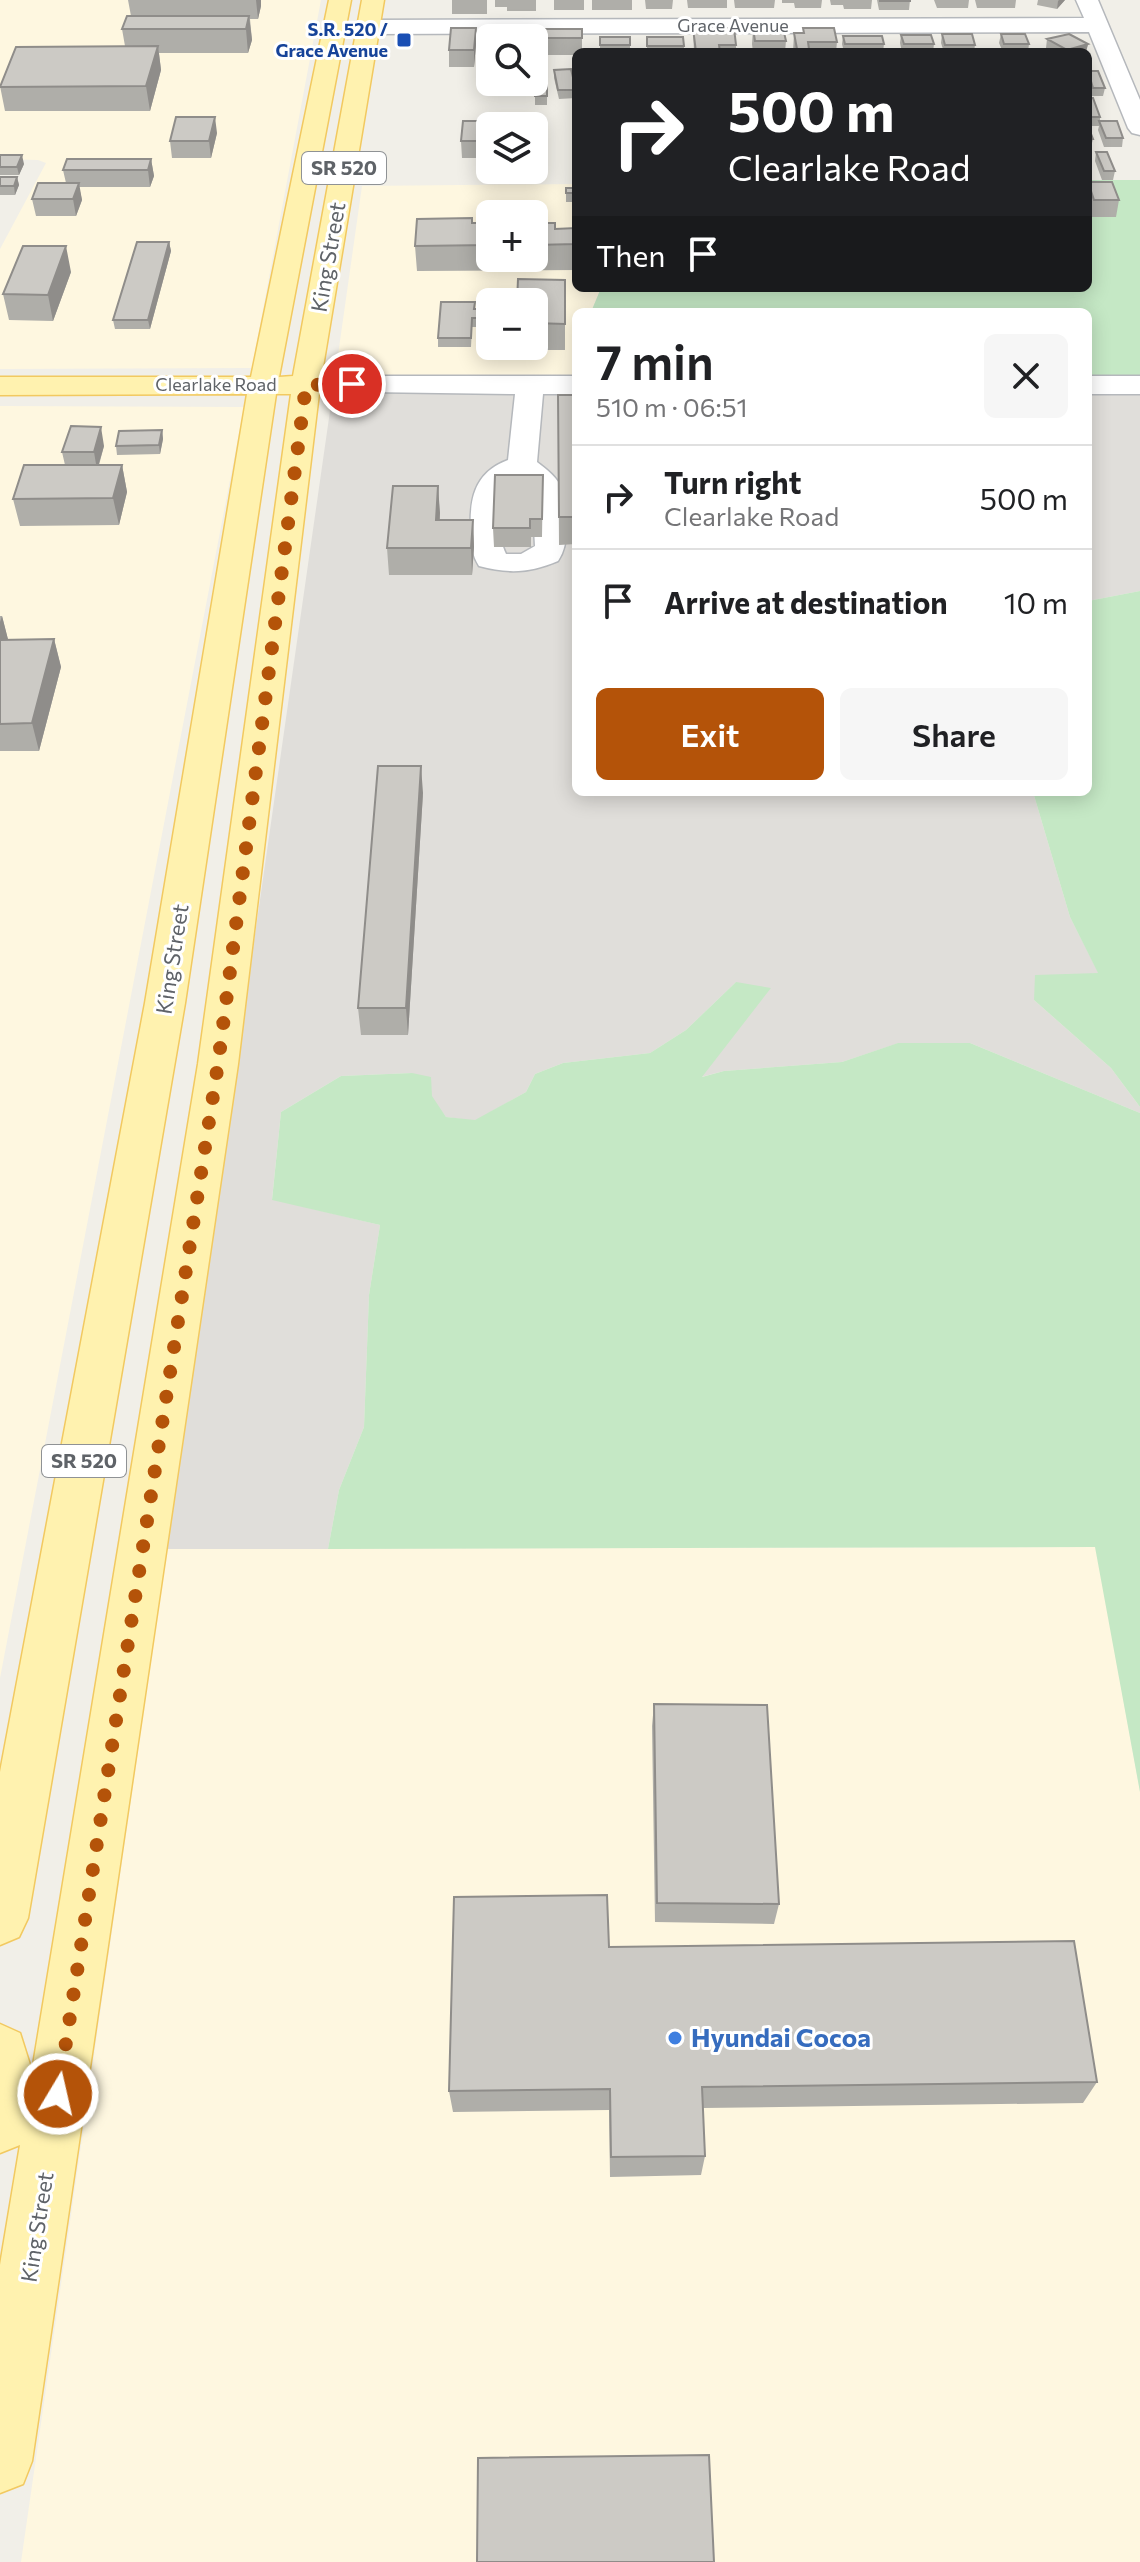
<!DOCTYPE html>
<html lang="en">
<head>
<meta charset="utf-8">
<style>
  :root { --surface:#fff; --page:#f6f6f6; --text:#202124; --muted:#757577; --line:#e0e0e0; --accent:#b45309 }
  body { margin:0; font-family:Commissioner,sans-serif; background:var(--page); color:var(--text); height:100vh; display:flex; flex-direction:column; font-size:30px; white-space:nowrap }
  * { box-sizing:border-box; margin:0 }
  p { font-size:26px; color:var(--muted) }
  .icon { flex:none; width:44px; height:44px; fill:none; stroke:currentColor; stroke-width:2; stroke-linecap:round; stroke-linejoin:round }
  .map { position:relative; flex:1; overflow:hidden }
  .side { position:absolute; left:572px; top:308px; width:520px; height:488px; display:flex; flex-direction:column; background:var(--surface); border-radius:12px; box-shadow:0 4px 20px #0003 }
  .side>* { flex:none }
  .hud { position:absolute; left:572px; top:48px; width:520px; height:244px; border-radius:12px; box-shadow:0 4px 20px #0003; background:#202124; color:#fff; overflow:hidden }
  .tools { position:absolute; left:476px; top:24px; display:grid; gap:16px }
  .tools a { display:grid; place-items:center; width:72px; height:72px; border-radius:12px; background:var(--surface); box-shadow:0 4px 20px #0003; font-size:40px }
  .pin { position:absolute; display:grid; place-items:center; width:68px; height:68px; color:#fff; margin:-34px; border:4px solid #fff; border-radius:50%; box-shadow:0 2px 8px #0007 }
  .me { position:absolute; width:88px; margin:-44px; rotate:9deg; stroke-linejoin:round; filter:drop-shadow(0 0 6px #0008) }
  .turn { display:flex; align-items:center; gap:28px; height:168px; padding:0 24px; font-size:36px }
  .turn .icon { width:104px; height:104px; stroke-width:2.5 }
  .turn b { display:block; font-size:56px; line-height:68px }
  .then { display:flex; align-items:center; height:76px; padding:0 24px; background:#0003; gap:16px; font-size:30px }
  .round { display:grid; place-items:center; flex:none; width:84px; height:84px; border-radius:12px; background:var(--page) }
  .overview { display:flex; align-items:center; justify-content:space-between; height:136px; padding:0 24px }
  h1 { font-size:48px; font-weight:600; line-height:60px }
  .button { display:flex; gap:16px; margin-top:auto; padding:16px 24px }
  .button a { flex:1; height:92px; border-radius:12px; background:var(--accent); color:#fff; font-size:32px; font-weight:600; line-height:92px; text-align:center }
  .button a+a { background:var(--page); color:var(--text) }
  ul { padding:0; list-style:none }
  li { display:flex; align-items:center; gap:24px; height:104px; padding:0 24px; border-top:2px solid var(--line) }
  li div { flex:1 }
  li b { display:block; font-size:30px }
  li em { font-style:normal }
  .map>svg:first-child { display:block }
  .commercial { fill:#fef7e0; fill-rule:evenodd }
  .industrial { fill:#e0deda }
  .green { fill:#c5e8c5 }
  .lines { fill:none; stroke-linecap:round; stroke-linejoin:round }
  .minor-casing { stroke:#b5b8bc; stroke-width:3 }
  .major-casing { stroke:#f2c960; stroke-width:3 }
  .minor { fill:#fff; fill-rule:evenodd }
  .major { fill:#fff2af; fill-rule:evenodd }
  .wall { fill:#afaea9 }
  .shaded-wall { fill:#8f8d8a }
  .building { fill:#cccac5; stroke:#8f8d8a; stroke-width:2 }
  .route { stroke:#b45309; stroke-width:14; stroke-dasharray:0 25.2 }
  .transit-dot { fill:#1a4fb4; stroke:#fff; stroke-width:3 }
  .shop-dot { fill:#3f7fe0; stroke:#fff; stroke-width:3 }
  .labels { text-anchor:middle; stroke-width:6; stroke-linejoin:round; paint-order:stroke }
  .far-street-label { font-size:18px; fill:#5f6368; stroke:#fff }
  .far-transit-label { font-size:18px; font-weight:bold; fill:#164399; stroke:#fff; text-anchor:end }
  .shield { fill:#fff; stroke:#8f9295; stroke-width:2 }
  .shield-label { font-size:20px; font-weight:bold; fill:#5f6368 }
  .street-label { font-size:22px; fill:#5f6368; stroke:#fff }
  .near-shop-label { font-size:26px; font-weight:bold; fill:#366cbe; stroke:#fff; text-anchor:start }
</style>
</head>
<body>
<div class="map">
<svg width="1140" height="2562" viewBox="0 0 1140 2562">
  <rect width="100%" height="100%" fill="#f1efe8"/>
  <path class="commercial" d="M0 0H321L252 368 0 369V249L46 163 38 160 0 159Z
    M576 184V288H601L591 312H576V376H335L362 186ZM490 214H534V258H490ZM490 302H534V346H490Z
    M0 406 244 407 0 1678Z
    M1096 1547 1140 1792V2562H21L167 1549Z"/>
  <path class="industrial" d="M333 390H576V792H1033L1070 917 1099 974 1073 975 1034 1000 1111 1068 1140 1107V1113L970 1043H899L842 1062 724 1071 701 1077 736 982 686 1030 650 1053 563 1063 535 1074 526 1092 475 1121 446 1117 412 1073 341 1076 281 1112 272 1199 380 1225 369 1295 364 1427 339 1490 328 1549H167Z
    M1088 391H1140V591L1088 601Z"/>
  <path class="green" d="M1088 180H1140V379H1088V312H591L601 288H1088Z
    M1140 591V1107L1111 1068 1034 1000 1035 975 1098 973 1070 917 1033 792H1088V601Z
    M736 982 771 988 702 1077 724 1071 842 1062 898 1043H970L1140 1113V1792L1095 1547 328 1549 339 1490 364 1427 369 1295 380 1225 272 1200 281 1112 341 1076 412 1073 431 1077 432 1096 446 1117 475 1120 526 1092 535 1074 563 1063 650 1053 686 1030Z"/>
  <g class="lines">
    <defs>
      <path id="minor" d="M1076 0H1098L1140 100V135L1132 133 1128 128 1089 32 368 34 357 27 368 20 1084 18Z
        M306 376H576V394H543L537 462C547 470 559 478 562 491 568 512 570 544 558 561 529 573 509 574 479 566 472 555 472 547 471 535 469 501 473 473 508 460L515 394 296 391 292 385 296 379ZM518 477 532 490 535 546 521 554H506C495 532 496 491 518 477Z
        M1088 376H1140V394H1088Z"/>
      <path id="major" d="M329 0H351L279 377 293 376 362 0H384L320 385 238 1064 32 2461 23 2484 0 2493V2265L20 2145 0 2153V2024L20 2033 32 2071 198 1064 291 394H276L185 1003 28 1918 19 1937 0 1945V1772L145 1003 247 394 0 395V377H251Z"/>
    </defs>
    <use href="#minor" class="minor-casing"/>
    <use href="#major" class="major-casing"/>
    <use href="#minor" class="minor"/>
    <use href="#major" class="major"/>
  </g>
  <path class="wall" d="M128 0H261V6L258 19H250L252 40 248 53H159L161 70 150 111H5L0 86 125 46 122 29 131 16Z
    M452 0H487V14H452Z
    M495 0H536V11H507V7H495Z
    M554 0H584V10H554Z
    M592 0H632V10H592Z
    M645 0H673L672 9H646Z
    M687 0H727V8H688Z
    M734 0H775L774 8H735Z
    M782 0H822L821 8H795L794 3H782Z
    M830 0H872L871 9H844L843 5H831Z
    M877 0H910L909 10H879Z
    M934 0H969L968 8H937Z
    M975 0H1016L1015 8H977Z
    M1038 0H1065L1057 9 1037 5Z
    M476 28V44L474 67H449V50Z
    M693 28 736 45V52H694Z
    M753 28 786 41 785 52H753L752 44Z
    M803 28 837 42 836 52H793L794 33H803Z
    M543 29H582V52H576V55H543Z
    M942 34 975 45 974 52H944L941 43Z
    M1001 34 1029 44 1028 52H1003L999 43Z
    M901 35 934 44 933 52H902L900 43Z
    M843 36 884 44 883 52H844L842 44Z
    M600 37H630V52H600Z
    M647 37 684 46V52H647Z
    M1047 39 1088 44 1086 52H1054L1046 48Z
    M554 70 576 90V98L559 99 554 78Z
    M1088 71 1105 88 1103 96H1092L1088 86Z
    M535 74H547V105H535Z
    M1088 98 1100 117V121L1123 138 1122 147H1104L1098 130 1099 126H1088Z
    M490 126V158H462L461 141Z
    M1088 126 1093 139 1091 147H1088Z
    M217 133 211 158H172L170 141Z
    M1096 152 1115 171 1113 180H1102L1095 161Z
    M0 155 24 164 19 175H0Z
    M151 159 154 176 150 187H79L82 200 76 216H36L32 199 66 183 63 170Z
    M0 177H17L19 185 15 195H0Z
    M1088 182 1119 200 1116 217H1091L1088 210Z
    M566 188H576V202H566Z
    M472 223H490V258H534V223L555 229 576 228V270L417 271 415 246Z
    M169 242 171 251 150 329H115L113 320Z
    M71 272 53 321 9 320 3 294Z
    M565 280V350H517V346H534V302Z
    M474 309H490V327H472L471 347H438V338Z
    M558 395H576V544L559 545Z
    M162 430 163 439 160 454 117 455 116 446Z
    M104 446 99 465H122L127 492 119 525 20 526 13 499 65 465 62 452Z
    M543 475 542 537H531V547H494L493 528Z
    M438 486 440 520H473L474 547 472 575H389L387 548Z
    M0 616H2L8 640 54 639 61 667 39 751H0Z
    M423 793 408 1035H361L358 1008Z
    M654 1704 779 1904 774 1924 655 1922 652 1726Z
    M609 1947 1097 2082 1083 2103 703 2108 705 2156 701 2175 610 2177 609 2110 453 2112 449 2091Z"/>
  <path class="shaded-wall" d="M256 0H261V6L258 19Z
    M1059 0H1065L1057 9 1058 1Z
    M249 16 252 40 248 53 246 29Z
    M476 28V44L474 67V50Z
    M1088 44 1086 52H1066L1067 50Z
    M158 46 161 70 150 111 146 86Z
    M215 117 217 133 211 158 209 141Z
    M22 155 24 164 19 175 17 167Z
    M151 159 154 176 150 187 148 170Z
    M17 177 19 185 15 195 14 186Z
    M79 183 82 200 76 216 73 199Z
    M169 242 171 251 150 329 148 320Z
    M66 246 71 272 53 321 48 295Z
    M101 427 104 446 97 470 94 452Z
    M162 430 163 439 160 454 159 445Z
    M122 465 127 492 119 525 113 498Z
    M438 486 440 513 438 547 436 520Z
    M473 520 474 547 472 575 471 548Z
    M2 616 9 643 0 660V622Z
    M54 639 61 667 39 751 32 723Z
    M421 766 423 793 408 1035 406 1008Z"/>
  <path class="building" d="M880 0H910V1H880Z
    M127 16H249L246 29H122Z
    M451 28H476L474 50H449Z
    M693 28H734L736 45H719L720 52H696Z
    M753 28H783L786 41H755Z
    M803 28H834L837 42H808L809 49H797L794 33H804Z
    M505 29H535L534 44V38H504Z
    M543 29H582V38H543Z
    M942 34H972L975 45H945Z
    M1001 34H1025L1029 44H1004Z
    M1069 34 1088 44 1067 50 1047 39Z
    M901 35H931L934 44H904Z
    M843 36H882L884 44H845Z
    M600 37H630V45H600Z
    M647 37H683L684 46H647Z
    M158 46 146 86 0 87 16 47Z
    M571 69 576 90H558L554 70Z
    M1088 71H1098L1105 88H1093Z
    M535 74H547V96H535Z
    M1088 98H1093L1100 117H1088Z
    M176 117H215L209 141H170Z
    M463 121H497V126H490V141H461Z
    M1099 121H1117L1123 138H1106Z
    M1088 126 1093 139H1088Z
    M1096 152H1107L1115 171H1104Z
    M0 155H22L17 167H0Z
    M67 159H151L148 170H63Z
    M0 177H17L14 186H0Z
    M1088 182H1112L1119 200H1094Z
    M38 183H79L73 199H32Z
    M566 188H576V193H566Z
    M472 218V223H490V245L415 246 417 219Z
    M534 223H555V229L576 228V244L534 245Z
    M137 242H169L148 320H113Z
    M23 246H66L48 295 3 294Z
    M518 279 565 280V324L534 323V302H517Z
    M441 302H475L474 309H490V318H472L471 338H438Z
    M558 395H576V517H559Z
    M71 426 101 427 94 452H62Z
    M162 430 159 445 116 446 119 431Z
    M24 465H122L113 498 13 499Z
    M495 475H543L542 519H530V528H493Z
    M393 486H438L436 520H473L471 548H387Z
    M54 639 32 723 0 724V640Z
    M378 766H421L406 1008H358Z
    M654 1704 767 1705 779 1904 657 1903Z
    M607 1895 609 1947 1074 1941 1097 2082 702 2087 705 2156 611 2157 610 2089 449 2091 454 1897Z
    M709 2455 714 2562H477L478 2458Z"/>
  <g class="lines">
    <path class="route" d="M58 2094 218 1064 306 385 352 384"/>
  </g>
  <rect class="transit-dot" x="396" y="32" width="16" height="16" rx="4"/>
  <circle class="shop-dot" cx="675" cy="2038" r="8"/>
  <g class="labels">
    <g class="far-street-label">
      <text x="733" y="32">Grace Avenue</text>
      <text x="216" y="391">Clearlake Road</text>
    </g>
    <g class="far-transit-label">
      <text x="388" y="36">S.R. 520 /<tspan x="388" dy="21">Grace Avenue</tspan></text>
    </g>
    <g class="shield">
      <rect x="302" y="152" width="84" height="32" rx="6"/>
      <rect x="42" y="1445" width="84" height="32" rx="6"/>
    </g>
    <g class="shield-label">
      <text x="344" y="175">SR 520</text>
      <text x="84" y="1468">SR 520</text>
    </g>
    <g class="street-label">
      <text transform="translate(328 257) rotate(-80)" y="8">King Street</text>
      <text transform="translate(172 959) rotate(-81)" y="8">King Street</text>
      <text transform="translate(37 2227) rotate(-81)" y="8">King Street</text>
    </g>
    <g class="near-shop-label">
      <text x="691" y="2047">Hyundai Cocoa</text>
    </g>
  </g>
</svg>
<div class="tools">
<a><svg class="icon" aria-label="search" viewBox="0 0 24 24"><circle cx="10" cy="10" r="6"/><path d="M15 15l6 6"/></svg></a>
<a><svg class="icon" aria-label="layers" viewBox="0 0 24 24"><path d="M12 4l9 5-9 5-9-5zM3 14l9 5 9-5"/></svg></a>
<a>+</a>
<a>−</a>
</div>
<div class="pin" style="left:352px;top:384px;background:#d93025"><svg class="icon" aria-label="arrive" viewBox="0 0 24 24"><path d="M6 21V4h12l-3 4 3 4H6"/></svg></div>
<svg class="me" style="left:58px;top:2094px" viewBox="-20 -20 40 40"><circle r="17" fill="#b45309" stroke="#fff" stroke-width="3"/><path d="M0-11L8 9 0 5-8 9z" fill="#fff"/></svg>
<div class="hud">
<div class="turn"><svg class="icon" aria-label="right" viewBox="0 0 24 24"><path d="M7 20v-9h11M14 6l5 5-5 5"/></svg><div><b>500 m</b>Clearlake Road</div></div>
<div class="then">Then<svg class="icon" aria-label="arrive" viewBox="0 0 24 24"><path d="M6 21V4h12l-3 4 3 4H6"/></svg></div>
</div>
<section class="side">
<div class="overview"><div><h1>7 min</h1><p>510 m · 06:51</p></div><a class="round"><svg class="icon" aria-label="close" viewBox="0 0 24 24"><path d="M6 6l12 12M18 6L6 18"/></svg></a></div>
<ul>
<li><svg class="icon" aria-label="right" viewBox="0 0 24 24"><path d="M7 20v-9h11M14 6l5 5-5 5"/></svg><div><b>Turn right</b><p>Clearlake Road</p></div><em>500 m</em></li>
<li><svg class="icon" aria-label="arrive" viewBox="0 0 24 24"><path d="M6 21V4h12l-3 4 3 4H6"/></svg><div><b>Arrive at destination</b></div><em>10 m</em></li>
</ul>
<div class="button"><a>Exit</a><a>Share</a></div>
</section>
</div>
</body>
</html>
